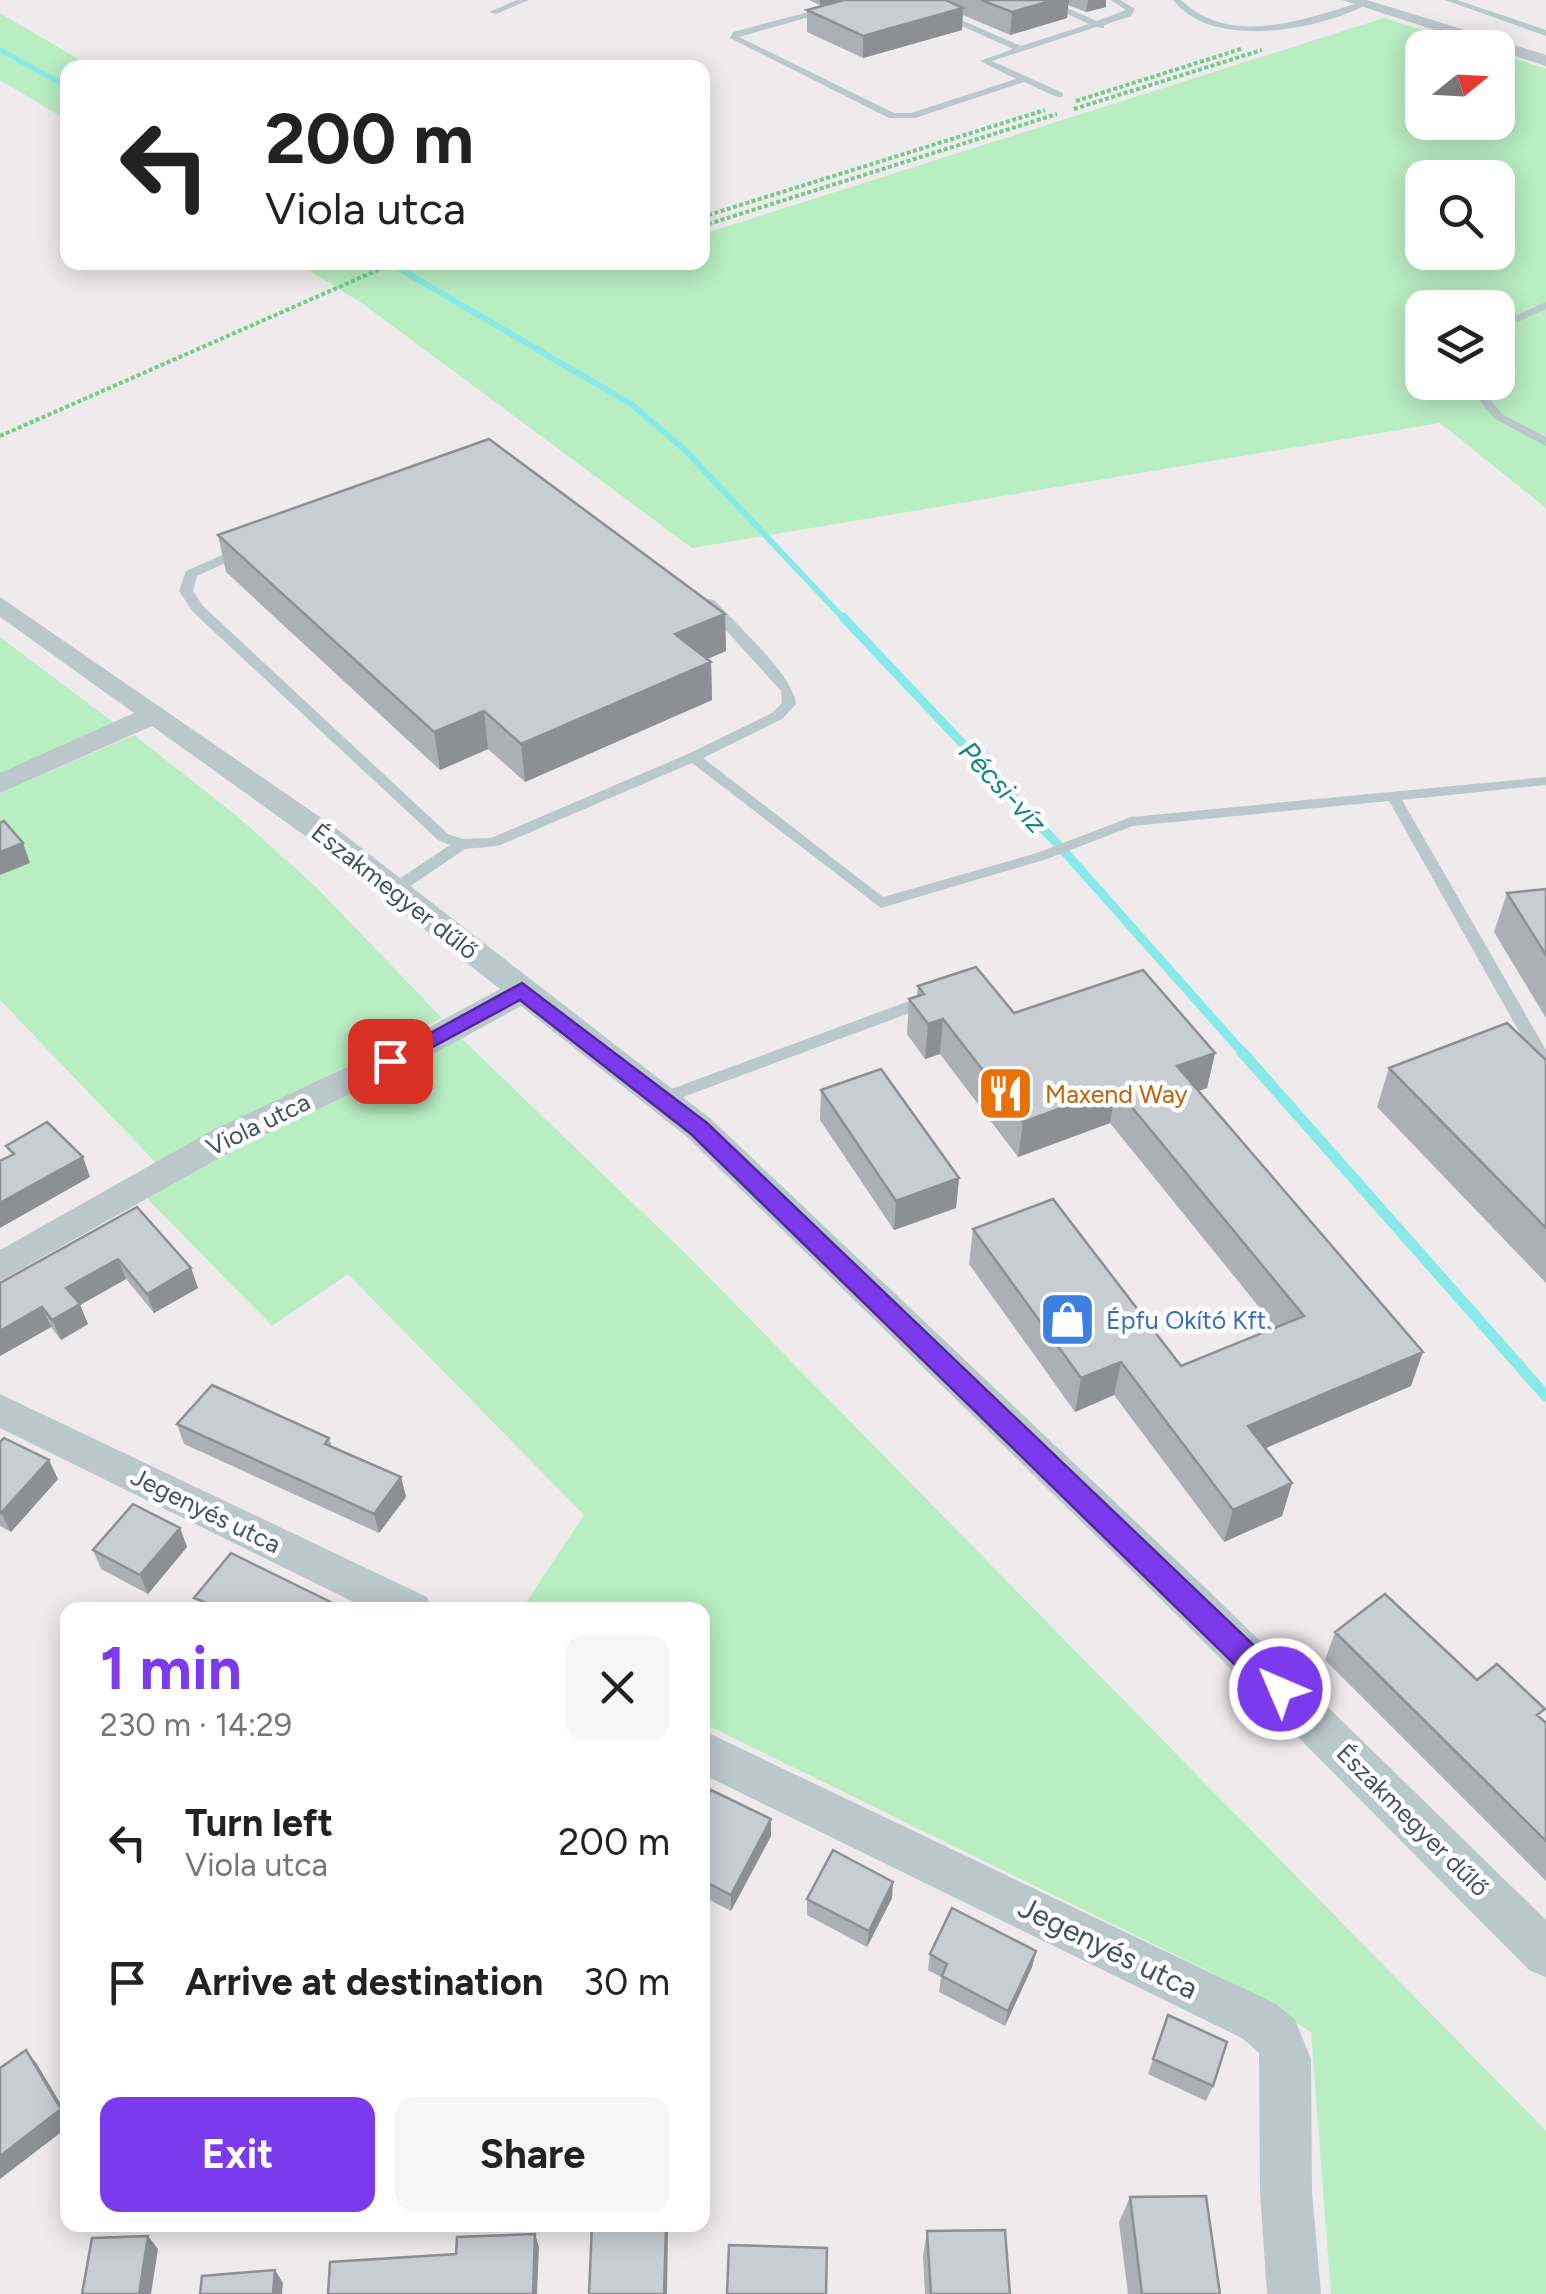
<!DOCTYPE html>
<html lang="en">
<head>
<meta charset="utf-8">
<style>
  :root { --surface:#fff; --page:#f6f6f6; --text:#222; --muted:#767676; --accent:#7c3aed }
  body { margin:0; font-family:Figtree,sans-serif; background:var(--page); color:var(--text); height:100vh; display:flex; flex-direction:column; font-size:38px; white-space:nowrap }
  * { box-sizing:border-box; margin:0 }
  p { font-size:32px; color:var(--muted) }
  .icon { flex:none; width:55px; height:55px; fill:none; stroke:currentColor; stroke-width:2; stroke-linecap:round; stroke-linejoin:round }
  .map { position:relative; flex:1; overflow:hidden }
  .sheet { position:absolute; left:60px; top:1602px; width:650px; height:630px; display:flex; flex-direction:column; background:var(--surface); border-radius:20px; box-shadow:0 5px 25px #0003 }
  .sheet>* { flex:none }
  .hud { position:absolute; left:60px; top:60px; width:650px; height:210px; border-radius:20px; box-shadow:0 5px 25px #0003; background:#fff; color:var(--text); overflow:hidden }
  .needle { width:65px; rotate:72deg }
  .fabs { position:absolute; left:1405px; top:30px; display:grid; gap:20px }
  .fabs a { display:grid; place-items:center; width:110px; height:110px; border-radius:20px; background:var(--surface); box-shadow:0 5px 25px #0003; font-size:50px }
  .pin { position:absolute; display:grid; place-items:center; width:85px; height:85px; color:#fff; margin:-42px; border-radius:20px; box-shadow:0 5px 15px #0006 }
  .me { position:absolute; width:110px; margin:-55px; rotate:315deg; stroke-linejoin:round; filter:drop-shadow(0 0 8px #0008) }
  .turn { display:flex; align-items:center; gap:35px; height:210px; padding:0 40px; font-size:45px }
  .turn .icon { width:130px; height:130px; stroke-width:2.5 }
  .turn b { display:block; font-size:70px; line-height:85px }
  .round { display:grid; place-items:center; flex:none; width:105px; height:105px; border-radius:20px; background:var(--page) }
  .headline { display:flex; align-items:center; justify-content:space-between; height:170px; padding:0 40px }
  h1 { font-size:60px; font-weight:700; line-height:75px; color:var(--accent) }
  .action { display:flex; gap:20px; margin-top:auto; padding:20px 40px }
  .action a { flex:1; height:115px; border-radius:20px; background:var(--accent); color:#fff; font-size:40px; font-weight:700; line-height:115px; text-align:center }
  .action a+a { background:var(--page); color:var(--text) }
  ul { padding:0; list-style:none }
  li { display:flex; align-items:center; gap:30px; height:140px; padding:0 40px }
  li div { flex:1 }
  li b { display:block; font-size:38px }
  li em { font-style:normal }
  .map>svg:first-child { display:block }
  .green { fill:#b9edc2; fill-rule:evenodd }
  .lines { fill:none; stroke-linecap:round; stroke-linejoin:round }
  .stream-far3 { stroke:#87e9e8; stroke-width:5 }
  .stream-far2 { stroke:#87e9e8; stroke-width:6 }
  .stream-far1 { stroke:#87e9e8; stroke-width:9 }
  .stream { stroke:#87e9e8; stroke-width:11 }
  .path { stroke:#72ca8c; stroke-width:4; stroke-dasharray:4 2.5; stroke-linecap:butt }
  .service { fill:#bac7cb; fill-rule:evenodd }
  .minor { fill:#bac7cb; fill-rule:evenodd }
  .wall { fill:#acb0b4 }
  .shaded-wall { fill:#8c9092 }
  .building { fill:#c8cdd1; stroke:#8c9092; stroke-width:2.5 }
  .route { fill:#7c3aed; stroke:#51269a; stroke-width:2.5 }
  .labels { text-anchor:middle; stroke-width:9; stroke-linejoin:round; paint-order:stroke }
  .street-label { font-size:25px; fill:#455358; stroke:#fff }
  .food-label { font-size:25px; fill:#c56008; stroke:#fff; text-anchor:start }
  .shop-label { font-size:25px; fill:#366cbe; stroke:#fff; text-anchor:start }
  .water-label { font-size:28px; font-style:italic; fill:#0f8483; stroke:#fff }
  .near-street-label { font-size:30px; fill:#455358; stroke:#fff }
</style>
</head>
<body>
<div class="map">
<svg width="1546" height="2294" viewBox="0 0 1546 2294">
  <rect width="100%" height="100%" fill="#efebec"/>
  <path class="green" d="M0 13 92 67 68 68 67 120 0 80Z
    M1384 18 1478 47 1422 48V122H1498V53L1546 69V508L1440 423 692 548 363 304 298 263 702 262 703 234ZM1422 178H1498V252H1422ZM1422 308H1498V382H1422Z
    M0 637 117 725 0 781Z
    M134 735 237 816 316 887 442 1018 159 1166 0 1000V793Z
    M461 1038 689 1257 1546 2131V2294H1331L1311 2032 1225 1979 703 1723 702 1610H521L584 1515 348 1274 272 1326 143 1194 224 1151Z"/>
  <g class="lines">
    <path class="stream-far3" d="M0 50 68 87
      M388 262 410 275"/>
    <path class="stream-far2" d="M405 272 631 404 684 449 845 620"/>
    <path class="stream-far1" d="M843 617 1064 851 1244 1054"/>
    <path class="stream" d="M1242 1052 1546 1396"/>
    <path class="path" d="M1076 101 1241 49
      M1074 109 1262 50
      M702 217 1045 110
      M702 226 1057 114
      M0 436 396 262"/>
    <path class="service" d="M517 0H529L496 14 489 12Z
      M854 0H868L739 37 894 113H911L1016 79 980 61 1013 49 904 0H915L1021 46 1089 24 1037 0H1048L1097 21 1126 10 1110 0H1120L1135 9 1131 16 1104 25V28L1096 27 992 61 1063 93V97H1057L1024 82 915 118H889L730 38 733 32Z
      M1173 0H1181C1232 49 1308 18 1364 1L1368 4C1319 30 1213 51 1173 0Z
      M1445 0H1457L1546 30V36Z
      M1546 302V309L1498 331V324Z
      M1464 382H1476L1503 415 1546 437V446L1495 419Z
      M242 546 247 547V553L197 576 193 591 203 606 448 834 463 839 491 838 688 754 772 713 782 703 781 691 704 606 702 603 709 599 714 600C735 623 794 676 796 704L782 719 703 758 883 897 1037 853 1131 817 1546 777V785L1402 800 1546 1050V1071L1538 1065 1389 801 1133 826 1047 859 881 908 692 763 498 846 465 849 400 893H390L387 889 390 885 450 845 438 840 193 612 179 591 186 571Z
      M928 994 934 996 936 1000 934 1004 667 1103H655L652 1099 655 1095Z"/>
    <path class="minor" d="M1342 0H1367L1546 55V66Z
      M0 597 333 826 711 1119 1214 1596 1546 1920V1977L1529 1970 1184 1622 687 1137 521 1006 435 1053 237 1148 0 1281V1250L213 1130 411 1037 500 989 311 840 152 726 0 793V773L134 713 0 617Z
      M0 1394 427 1597 433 1610H370L0 1428Z
      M702 1730 1276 2004 1295 2020 1311 2059 1312 2192 1321 2294H1267L1260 2192 1259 2053 1242 2038 702 1774Z"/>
  </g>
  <path class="wall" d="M809 0H1106V7L1086 12 1068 5 1067 18 1010 35 963 15 962 30 863 58 807 32V10L833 3 820 5Z
    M218 535 725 614 726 651 707 659 711 662 712 700 525 782 488 749 440 770 226 572Z
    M1546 889V1018L1494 932 1507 893Z
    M918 986 1014 1013 1215 1053 1207 1088 1198 1091 1411 1386 1265 1448 1292 1483 1282 1516 1224 1542 1114 1395 1075 1412 969 1264 973 1229 1181 1366 1276 1328 1110 1123 1018 1157 940 1054 925 1059 907 1034 909 999 917 996Z
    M1546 1060V1283L1377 1107 1389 1068Z
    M821 1090 959 1178 956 1208 894 1230 820 1120Z
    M75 1241 191 1268 198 1288 154 1313 126 1279 80 1305 88 1324 61 1340 51 1327 0 1356Z
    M177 1424 329 1438 332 1447 401 1477 406 1497 379 1533 184 1444Z
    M0 1442 58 1479 11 1532 0 1526Z
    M180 1528 187 1547 148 1594 101 1569 93 1550Z
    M1335 1632 1477 1680 1540 1718 1546 1723V1881L1325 1660Z
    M702 1806 771 1819V1836L731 1911 702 1896Z
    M892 1898 867 1947 807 1915V1899Z
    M1036 1951 1032 1967 1005 2026 939 1992 941 1977 928 1970 930 1954Z
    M1168 2015 1213 2086 1206 2101 1148 2074Z
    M1130 2197 1220 2294H1128L1119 2222Z
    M927 2231 1010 2294H925L923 2256Z"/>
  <path class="shaded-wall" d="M820 0H837V2L820 5Z
    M1054 0H1069L1067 18 1010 35 1012 12Z
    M1088 0H1106V7L1086 12Z
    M963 8 962 30 863 58V36Z
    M725 614 726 651 677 672 675 634Z
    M711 662 712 700 525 782 521 744Z
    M484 711 488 749 440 770 434 732Z
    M23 843 30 863 0 875V852Z
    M943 1019 940 1054 925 1059 928 1024Z
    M1215 1053 1207 1088 1170 1101 1177 1066Z
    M1116 1088 1110 1123 1018 1157 1023 1122Z
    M83 1157 90 1177 0 1228V1203Z
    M959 1178 956 1208 894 1230 896 1201Z
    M118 1259 126 1279 80 1305 88 1324 61 1340 52 1320 66 1288Z
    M191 1268 198 1288 154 1313 147 1294Z
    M42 1307 51 1327 0 1356V1331Z
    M1423 1352 1411 1386 1238 1460 1248 1426Z
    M1121 1362 1114 1395 1075 1412 1081 1378Z
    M49 1460 58 1479 11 1532 1 1513Z
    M401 1477 406 1497 379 1533 374 1514Z
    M1292 1483 1282 1516 1224 1542 1233 1510Z
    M180 1528 187 1547 148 1594 140 1575Z
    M771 1819V1836L731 1911V1895Z
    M893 1882 892 1898 867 1947 869 1931Z
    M1036 1951 1032 1967 1005 2026 1008 2011Z
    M26 2050 37 2064 68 2116V2127L0 2179V2156Z
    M666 2225 668 2232 667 2294H664Z
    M535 2234 539 2247 537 2294H533Z
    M148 2236 158 2249 151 2294H139Z
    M275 2270 283 2283 282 2294H273Z"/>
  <path class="building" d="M844 0H946L963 8 863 36 807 10Z
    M981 0H1054L1012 12Z
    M489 439 725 614 675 634 711 662 521 744 484 711 434 732 218 535Z
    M4 821 23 843 0 852V823Z
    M1546 889V955L1507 893Z
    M976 967 1014 1013 1143 970 1215 1053 1177 1066 1423 1352 1248 1426 1292 1483 1233 1510 1121 1362 1081 1378 973 1229 1053 1199 1181 1366 1304 1316 1116 1088 1023 1122 943 1019 928 1024 909 999 924 994 918 986Z
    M1507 1023 1546 1060V1228L1389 1068Z
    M881 1069 959 1178 896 1201 821 1090Z
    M47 1122 83 1157 0 1203V1161L14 1154 6 1146Z
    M137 1207 191 1268 147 1294 118 1259 66 1288 80 1304 52 1320 42 1307 0 1331V1283Z
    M212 1385 329 1438 325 1444 401 1477 374 1514 177 1424Z
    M4 1438 49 1460 1 1513 0 1512V1442Z
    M133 1504 180 1528 140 1575 93 1550Z
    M231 1553 347 1610H198L204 1602 194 1598Z
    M1385 1594 1477 1680 1497 1664 1545 1709 1537 1715 1546 1723V1841L1335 1632Z
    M711 1790 771 1819 731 1895 702 1880V1806Z
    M833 1850 893 1882 869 1931 807 1899Z
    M952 1908 1036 1951 1008 2011 942 1976 947 1964 930 1954Z
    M1168 2015 1227 2042 1213 2086 1153 2059Z
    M26 2050 61 2109 0 2156V2068Z
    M1206 2196 1220 2294H1142L1130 2197Z
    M592 2225H666L664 2294H589Z
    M1005 2230 1010 2294H931L927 2231Z
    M535 2234 533 2294H328L330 2262 456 2254 457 2237Z
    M148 2236 139 2294H82L92 2238Z
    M729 2245 827 2248 826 2294H727Z
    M275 2270 273 2294H200L202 2276Z"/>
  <path class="route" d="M522 983 707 1123 1290 1680 1294 1689 1290 1698 1280 1702 1269 1698 691 1134 520 1000 397 1066 390 1068 379 1061Z"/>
  <defs>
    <symbol id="restaurant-square" viewBox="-11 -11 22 22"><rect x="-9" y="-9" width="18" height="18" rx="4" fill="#e8710a" stroke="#fff"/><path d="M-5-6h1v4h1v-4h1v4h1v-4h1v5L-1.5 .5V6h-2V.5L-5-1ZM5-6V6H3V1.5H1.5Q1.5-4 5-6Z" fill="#fff"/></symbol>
    <symbol id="shop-square" viewBox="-11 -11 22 22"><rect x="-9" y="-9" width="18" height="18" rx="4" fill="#3f7fe0" stroke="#fff"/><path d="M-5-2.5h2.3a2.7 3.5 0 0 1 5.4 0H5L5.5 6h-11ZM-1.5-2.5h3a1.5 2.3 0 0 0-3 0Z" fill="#fff"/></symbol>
  </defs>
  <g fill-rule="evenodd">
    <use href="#restaurant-square" x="974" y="1062" width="63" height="63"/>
    <use href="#shop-square" x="1036" y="1288" width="63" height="63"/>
  </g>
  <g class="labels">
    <g class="street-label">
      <text transform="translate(395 891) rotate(38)" y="9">Északmegyer dűlő</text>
      <text transform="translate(258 1124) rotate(-26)" y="9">Viola utca</text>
      <text transform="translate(206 1510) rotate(26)" y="9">Jegenyés utca</text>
      <text transform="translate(1413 1820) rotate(45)" y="9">Északmegyer dűlő</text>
    </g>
    <g class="food-label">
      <text x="1045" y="1103">Maxend Way</text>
    </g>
    <g class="shop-label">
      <text x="1106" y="1329">Épfu Okító Kft.</text>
    </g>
    <g class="water-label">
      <text transform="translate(1003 787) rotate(47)" y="10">Pécsi-víz</text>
    </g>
    <g class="near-street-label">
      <text transform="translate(1108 1948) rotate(26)" y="10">Jegenyés utca</text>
    </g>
  </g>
</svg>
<div class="fabs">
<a><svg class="needle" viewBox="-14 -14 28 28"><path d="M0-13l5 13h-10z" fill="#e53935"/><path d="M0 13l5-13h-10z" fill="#767676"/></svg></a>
<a><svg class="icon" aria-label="search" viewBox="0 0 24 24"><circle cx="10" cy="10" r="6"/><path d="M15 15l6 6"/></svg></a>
<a><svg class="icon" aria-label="layers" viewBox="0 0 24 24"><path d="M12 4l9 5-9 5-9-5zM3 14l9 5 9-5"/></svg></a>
</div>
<div class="pin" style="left:390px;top:1061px;background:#d93025"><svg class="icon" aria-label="arrive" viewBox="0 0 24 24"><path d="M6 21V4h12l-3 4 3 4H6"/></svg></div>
<svg class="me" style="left:1280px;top:1689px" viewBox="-20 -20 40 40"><circle r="17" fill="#7c3aed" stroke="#fff" stroke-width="3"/><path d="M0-11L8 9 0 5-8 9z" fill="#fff"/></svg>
<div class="hud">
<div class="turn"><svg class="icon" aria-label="left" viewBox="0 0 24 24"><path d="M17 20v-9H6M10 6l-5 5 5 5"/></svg><div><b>200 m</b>Viola utca</div></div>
</div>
<section class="sheet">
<div class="headline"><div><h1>1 min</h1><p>230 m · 14:29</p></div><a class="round"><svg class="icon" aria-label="close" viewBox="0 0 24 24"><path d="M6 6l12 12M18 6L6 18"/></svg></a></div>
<ul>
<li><svg class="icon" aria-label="left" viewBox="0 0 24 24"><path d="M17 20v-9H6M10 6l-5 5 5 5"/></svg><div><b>Turn left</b><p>Viola utca</p></div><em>200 m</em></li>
<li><svg class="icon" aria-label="arrive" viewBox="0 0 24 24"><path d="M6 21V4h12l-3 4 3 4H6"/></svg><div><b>Arrive at destination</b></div><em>30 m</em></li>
</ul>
<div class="action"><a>Exit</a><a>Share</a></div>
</section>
</div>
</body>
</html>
